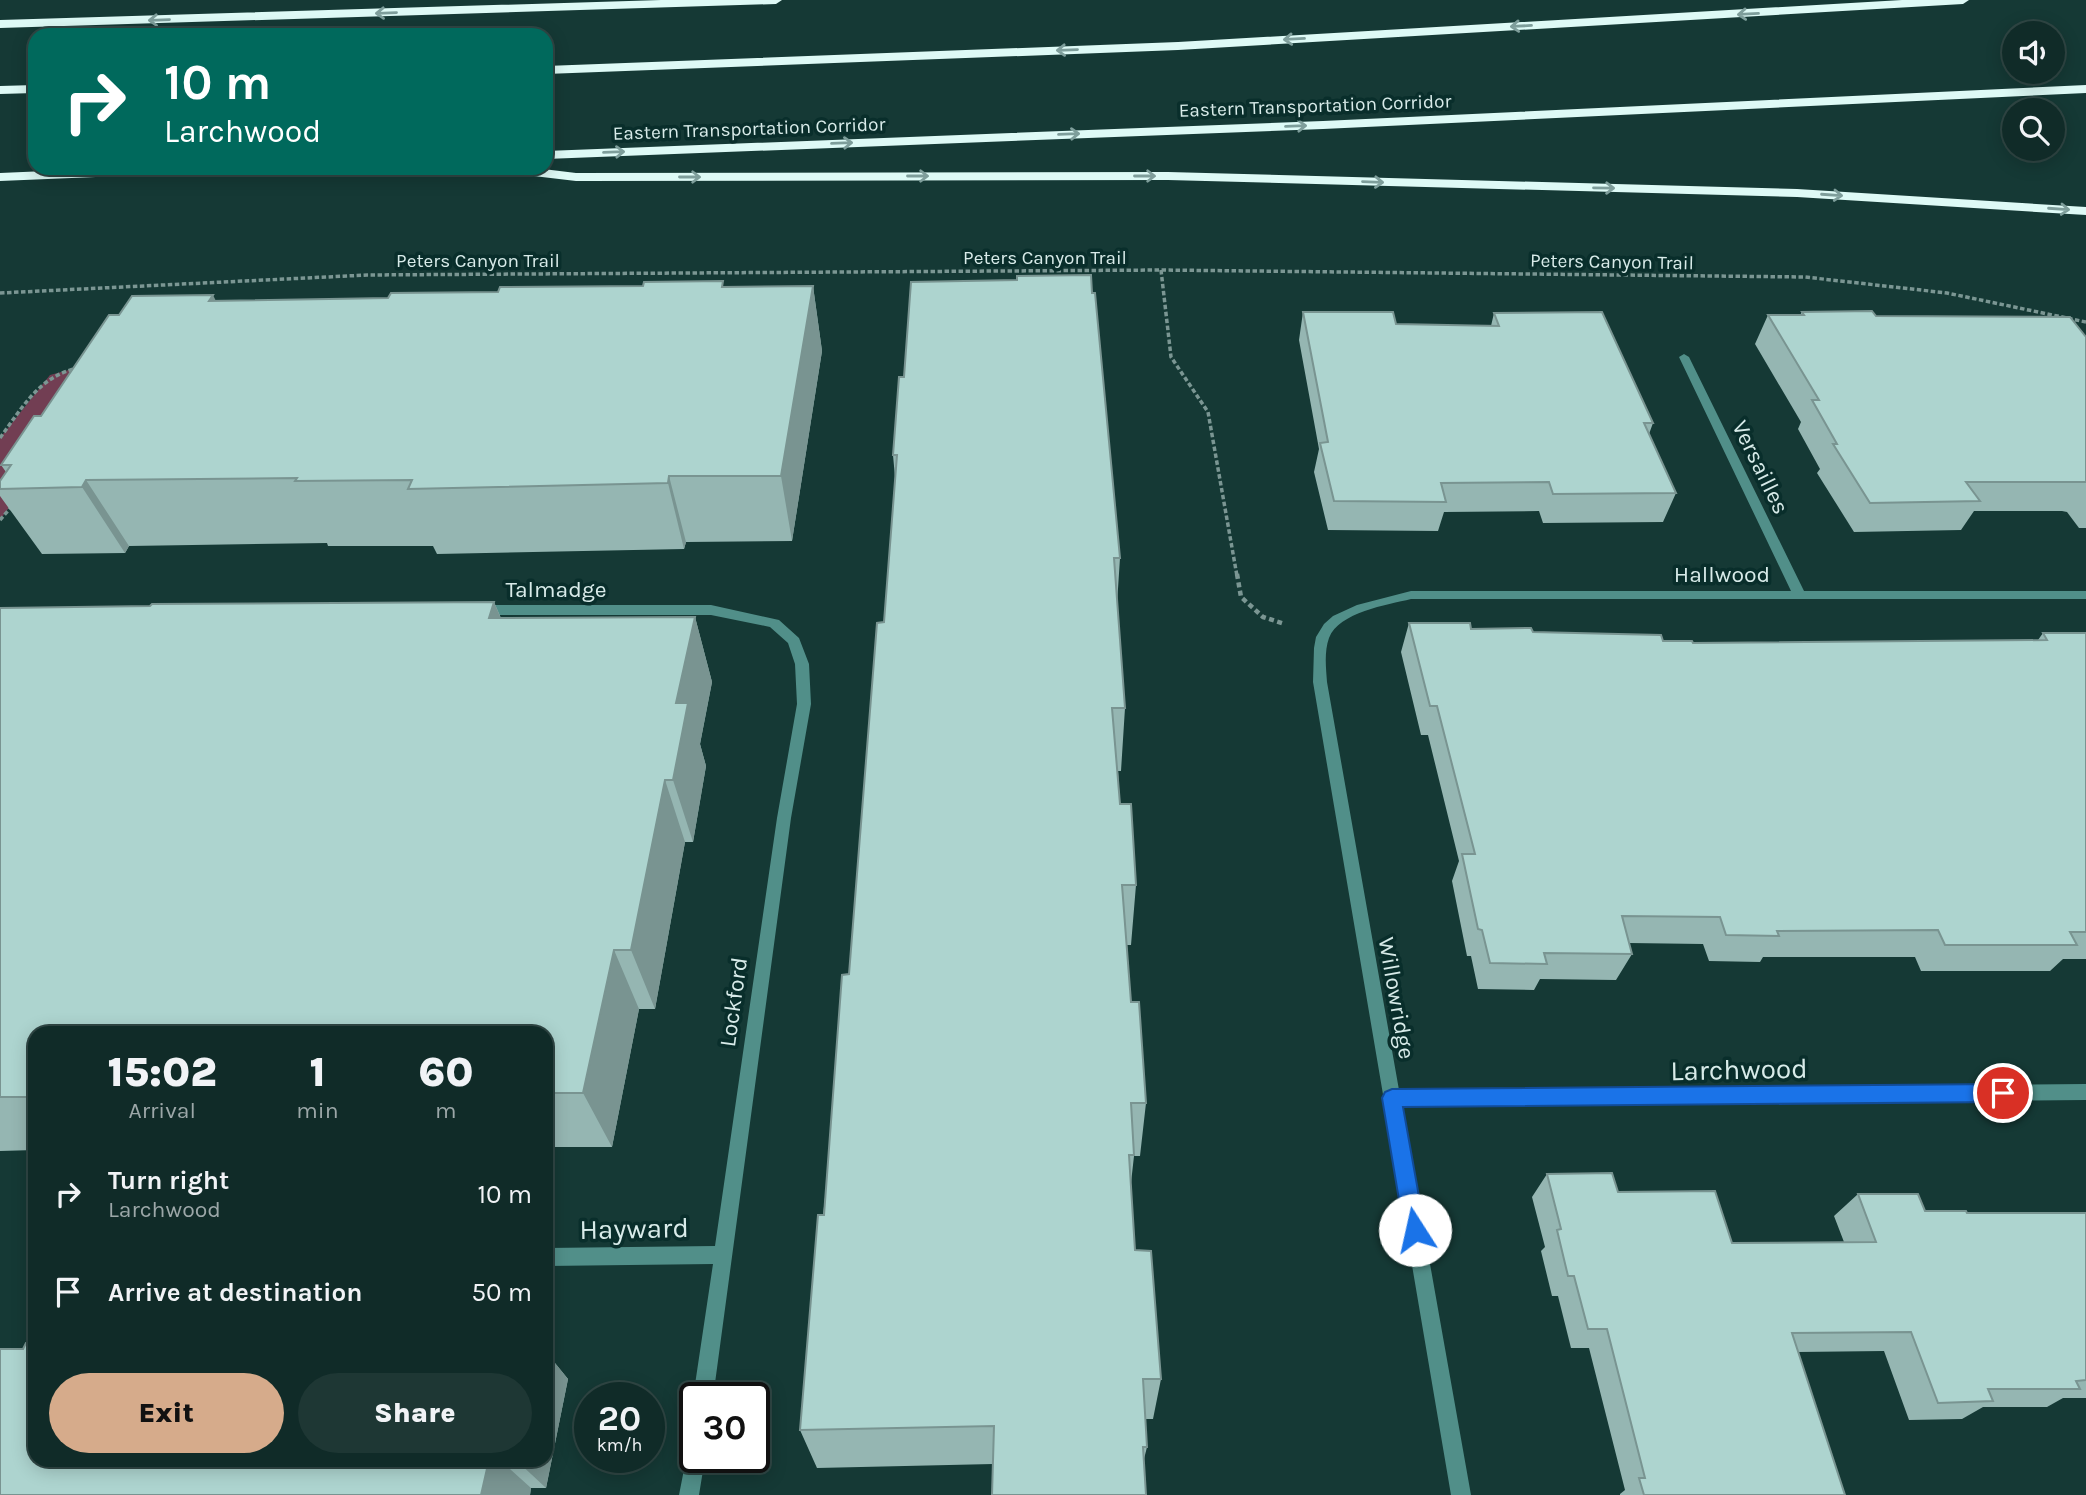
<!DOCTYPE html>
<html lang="en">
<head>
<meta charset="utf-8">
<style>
  :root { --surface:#102b28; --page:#1e3734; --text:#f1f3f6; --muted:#9ca7a8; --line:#304745; --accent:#d6ab8b }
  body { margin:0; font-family:Karla,sans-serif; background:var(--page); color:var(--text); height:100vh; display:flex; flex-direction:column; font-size:26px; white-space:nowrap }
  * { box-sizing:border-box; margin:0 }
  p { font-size:23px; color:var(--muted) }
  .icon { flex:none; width:38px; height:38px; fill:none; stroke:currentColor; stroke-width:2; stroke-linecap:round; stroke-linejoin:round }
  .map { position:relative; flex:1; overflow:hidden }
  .drawer { position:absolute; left:28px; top:1026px; width:525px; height:441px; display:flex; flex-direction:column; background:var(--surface); border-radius:21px; box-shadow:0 4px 18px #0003,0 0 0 2px var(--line) }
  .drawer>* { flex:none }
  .hud { position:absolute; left:28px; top:28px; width:525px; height:147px; border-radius:21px; box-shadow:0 4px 18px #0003,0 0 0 2px var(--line); background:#00695c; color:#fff; overflow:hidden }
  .tools { position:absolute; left:2002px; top:21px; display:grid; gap:14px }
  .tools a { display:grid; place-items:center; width:63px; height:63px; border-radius:50%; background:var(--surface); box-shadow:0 4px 18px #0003,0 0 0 2px var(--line); font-size:35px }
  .speed { position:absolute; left:574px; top:1382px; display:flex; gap:14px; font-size:35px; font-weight:700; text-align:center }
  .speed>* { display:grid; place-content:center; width:91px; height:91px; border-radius:50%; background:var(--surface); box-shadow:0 4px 18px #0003,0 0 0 2px var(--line); line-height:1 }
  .speed small { font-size:18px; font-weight:400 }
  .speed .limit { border:4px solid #111; border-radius:10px; background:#fff; color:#111 }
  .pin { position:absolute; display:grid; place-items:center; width:60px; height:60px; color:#fff; margin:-30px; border:4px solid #fff; border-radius:50%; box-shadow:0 2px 7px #0007 }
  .me { position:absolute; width:77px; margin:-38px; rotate:350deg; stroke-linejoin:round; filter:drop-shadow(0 0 5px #0008) }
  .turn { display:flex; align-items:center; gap:24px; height:147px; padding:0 21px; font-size:32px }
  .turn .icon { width:91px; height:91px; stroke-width:2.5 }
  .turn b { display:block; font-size:49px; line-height:60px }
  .eta { display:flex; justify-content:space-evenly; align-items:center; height:119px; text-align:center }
  .eta b { font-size:42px; font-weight:800; line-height:49px }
  .action { display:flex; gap:14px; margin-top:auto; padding:14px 21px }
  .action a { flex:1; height:80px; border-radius:42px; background:var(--accent); color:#111; font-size:28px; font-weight:800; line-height:80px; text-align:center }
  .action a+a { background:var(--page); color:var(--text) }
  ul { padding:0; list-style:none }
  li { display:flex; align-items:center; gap:21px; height:98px; padding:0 21px }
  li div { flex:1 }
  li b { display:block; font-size:26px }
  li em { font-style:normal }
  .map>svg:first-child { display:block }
  .green { fill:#723e53 }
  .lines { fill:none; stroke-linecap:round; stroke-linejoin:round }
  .path-far1 { stroke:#7b9693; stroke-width:3.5; stroke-dasharray:4.5 2.5; stroke-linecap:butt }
  .path { stroke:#7b9693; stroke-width:4.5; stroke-dasharray:5 3.5; stroke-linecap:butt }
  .street { fill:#518f89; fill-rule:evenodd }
  .highway { fill:#defaf6; fill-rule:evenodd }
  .wall { fill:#95b6b2 }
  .shaded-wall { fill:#799491 }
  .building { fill:#add4cf; stroke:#799491; stroke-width:2 }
  .oneway { stroke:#7e9e9b }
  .route { fill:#1a73e8; stroke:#114b97; stroke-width:2 }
  .labels { text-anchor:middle; stroke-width:7; stroke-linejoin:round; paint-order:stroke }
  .far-street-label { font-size:19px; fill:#d8ebe9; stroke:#092e2b }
  .street-label { font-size:23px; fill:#d8ebe9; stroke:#092e2b }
  .near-street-label { font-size:28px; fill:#d8ebe9; stroke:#092e2b }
</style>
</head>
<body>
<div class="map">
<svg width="2086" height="1495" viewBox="0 0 2086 1495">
  <rect width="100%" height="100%" fill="#153935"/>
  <path class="green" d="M80 367 99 383 0 520V438L50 375Z"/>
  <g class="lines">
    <path class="path-far1" d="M1161 270 1171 357 1208 412 1237 576
      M0 293 367 275 1161 270 1805 277 1947 293 2086 322
      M0 438C22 408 39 376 78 368
      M0 520 13 505"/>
    <path class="path" d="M1237 574 1241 597 1263 617 1285 624"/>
    <path class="street" d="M1684 354 1689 357 1804 591H2086V599H1411C1387 605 1339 612 1329 638 1324 652 1326 668 1327 682L1399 1090 2086 1084V1100L1402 1106 1471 1495H1451L1313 682 1314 648 1316 637 1324 624 1333 616 1357 605 1411 591H1791L1679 357Z
      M481 605H711L779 620 799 638 809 664 811 704 791 818 713 1398H695V1401L693 1398 713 1264 546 1266V1248L715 1246 777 818 797 704 795 664 788 643 770 627 711 615H481L475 610Z
      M695 1446V1458H705L699 1495H679L688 1449Z"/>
    <path class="highway" d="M661 0H782L776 4 0 28V20Z
      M1902 0H1969L1963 4 1178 50 546 74V66L1178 42Z
      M35 85V93L0 94V86Z
      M2086 85V93L1323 129 546 159V151L1323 121Z
      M115 168H222L215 172 0 181V173Z
      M493 168H535L576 173 1168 172 1797 189 2086 207V215L1797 197 1168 180 576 181 500 172Z"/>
  </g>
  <path class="wall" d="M813 286 822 351 792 541 686 542 684 549 437 554 433 546H328L327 543 129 546 125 553 42 554 0 496V481L6 472 1 465 41 416 119 315 216 301 388 298 498 292Z
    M1303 312 1396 324 1491 326 1494 313 1653 423 1649 434 1676 493 1663 522 1543 523 1539 511 1444 512 1438 531 1328 530 1314 472 1319 449 1299 340Z
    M1802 312 1876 316 2086 337V528H2079L2067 512 2062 511H1974L1961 530 1854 532 1817 473 1820 469 1798 429 1801 422 1755 344 1768 315H1800Z
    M904 377 1120 558 1117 604 1125 708 1121 771H1118L1120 804 1136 885 1131 945H1127L1131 1002 1146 1103 1140 1156H1134L1131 1183 1135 1250 1161 1379 1153 1419H1145L1147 1447 1144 1459 993 1464 817 1468 800 1430 849 974 884 622 895 477 893 455Z
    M494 602 501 618 695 617 712 682 700 744 706 766 693 842H685L655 1009H639L612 1147H546V1032H35V1150L0 1151V608Z
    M1409 623 1471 629 1693 643 2038 640 2043 633H2086V959H2063L2050 971H1921L1915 957H1763L1760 962 1709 961 1703 944 1629 943 1632 954 1616 980 1540 979 1534 990 1478 989 1471 956H1467L1452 881 1459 861 1428 735H1421L1401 652Z
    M1547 1174 1618 1192 1732 1243 1844 1242 1834 1216 1858 1194 1925 1211 1967 1213H2086V1398H2063L2047 1407H1983L1962 1419 1909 1420 1884 1351 1798 1352 1845 1495H1620V1494L1625 1490 1589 1348H1571L1558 1296H1552L1541 1251 1545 1247 1532 1197Z
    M23 1349 35 1460H546V1352L568 1379 546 1488H531L530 1495H0Z"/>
  <path class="shaded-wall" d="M813 286 822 351 792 541 781 476Z
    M213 295 245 360 209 301Z
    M669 476 686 542 684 549 668 483Z
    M86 480 129 546 125 553 82 487Z
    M494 602 521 667 489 618Z
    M695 617 712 682 700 744 706 766 693 842 673 780 676 703Z
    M665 780 685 842 655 1009 631 950Z
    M614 950 639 1009 612 1147 583 1093Z
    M546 1352 568 1379 546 1488 516 1460H546Z
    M489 1460H500L531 1488 530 1495H481Z"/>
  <path class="building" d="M1091 275 1092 293H1095L1120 558H1114L1125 708H1112L1120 804H1131L1136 885H1122L1131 1002H1139L1146 1103H1131L1134 1155H1129L1135 1250 1151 1251 1161 1379H1143L1147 1447H1143L1146 1495H992L994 1426 800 1430 818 1215H824L842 975 849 974 877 623 884 622 897 455H893L899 377H904L911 282 1017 280V276Z
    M723 281 722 287 813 286 781 476H669L668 483 408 489 412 480 295 481 297 478 86 480 82 487 0 489V481L11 465H1L34 416H41L109 315H119L132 296 213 295 209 301 388 298 391 293 498 292 500 287 643 286 644 282Z
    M1872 311 1876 316 2070 317 2086 337V482H1966L1980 501 1870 503 1833 444H1837L1812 400H1819L1768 315H1804L1802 312Z
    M1303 312H1393L1396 324 1499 326 1494 313 1602 312 1653 423H1644L1676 493 1553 494 1549 482 1441 483 1446 502 1334 501 1320 443 1328 442Z
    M494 602 489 618 695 617 676 703H688L673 780H665L631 950H614L583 1093H546V1032H35V1097H0V608L150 606 152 604Z
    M1409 623H1470L1471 629 1531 628 1533 632 1661 635 1663 641H1692L1693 643 2047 640 2043 633H2086V932H2070L2077 945H1945L1938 930 1777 931 1779 936 1726 935 1720 917 1622 916 1632 954 1544 953 1547 964 1490 963 1482 930 1478 929 1462 854H1475L1437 706H1430Z
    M1612 1173 1618 1192 1715 1191 1732 1243 1876 1242 1858 1194H1918L1925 1211H1966L1967 1213H2086V1380L2076 1381 2080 1389H1988L1993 1401 1938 1403 1911 1332 1792 1333 1845 1495H1644L1639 1478H1645L1607 1329H1588L1574 1276H1568L1557 1230 1561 1229 1547 1174Z
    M26 1343H35V1460H489L481 1495H0V1349H23Z"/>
  <defs><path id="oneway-shaft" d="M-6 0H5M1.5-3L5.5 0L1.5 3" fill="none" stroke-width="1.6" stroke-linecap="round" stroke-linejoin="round" transform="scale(1.75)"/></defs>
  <g class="oneway">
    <use href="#oneway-shaft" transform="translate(386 13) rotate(178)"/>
    <use href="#oneway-shaft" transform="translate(1748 14) rotate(177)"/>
    <use href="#oneway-shaft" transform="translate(159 20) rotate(178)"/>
    <use href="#oneway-shaft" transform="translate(1521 26) rotate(177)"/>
    <use href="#oneway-shaft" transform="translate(1294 39) rotate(177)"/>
    <use href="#oneway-shaft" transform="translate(1067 50) rotate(178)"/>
    <use href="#oneway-shaft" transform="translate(1296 126) rotate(-2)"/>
    <use href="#oneway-shaft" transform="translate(1069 134) rotate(-2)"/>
    <use href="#oneway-shaft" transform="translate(842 143) rotate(-2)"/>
    <use href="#oneway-shaft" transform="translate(614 152) rotate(-2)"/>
    <use href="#oneway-shaft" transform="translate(918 176)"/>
    <use href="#oneway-shaft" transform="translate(1145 176)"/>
    <use href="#oneway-shaft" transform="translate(690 177)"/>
    <use href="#oneway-shaft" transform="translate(1373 182) rotate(2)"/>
    <use href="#oneway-shaft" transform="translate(1604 188) rotate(1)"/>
    <use href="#oneway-shaft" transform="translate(1832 195) rotate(4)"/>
    <use href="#oneway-shaft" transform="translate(2059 209) rotate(4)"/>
  </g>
  <path class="route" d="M2003 1084 2010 1087 2012 1093 2010 1099 2003 1102 1403 1107 1425 1230 1422 1237 1415 1240 1407 1237 1404 1230 1382 1098 1385 1092 1392 1089Z"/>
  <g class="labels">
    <g class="far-street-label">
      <text transform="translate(1315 105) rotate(-2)" y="7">Eastern Transportation Corridor</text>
      <text transform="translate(749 128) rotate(-2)" y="7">Eastern Transportation Corridor</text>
      <text x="1045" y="264">Peters Canyon Trail</text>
      <text x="478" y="267">Peters Canyon Trail</text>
      <text transform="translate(1612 261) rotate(1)" y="7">Peters Canyon Trail</text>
    </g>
    <g class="street-label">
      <text transform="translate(1761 467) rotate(64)" y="8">Versailles</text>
      <text x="1722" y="582">Hallwood</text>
      <text x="556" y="597">Talmadge</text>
      <text transform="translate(1397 998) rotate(80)" y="8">Willowridge</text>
      <text transform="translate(733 1002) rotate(-82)" y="8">Lockford</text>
    </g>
    <g class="near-street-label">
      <text transform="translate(1739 1069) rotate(-1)" y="10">Larchwood</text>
      <text transform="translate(634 1228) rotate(-1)" y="10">Hayward</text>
    </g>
  </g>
</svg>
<div class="tools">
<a><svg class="icon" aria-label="sound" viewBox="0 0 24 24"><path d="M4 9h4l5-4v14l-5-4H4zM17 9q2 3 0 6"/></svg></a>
<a><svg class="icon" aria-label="search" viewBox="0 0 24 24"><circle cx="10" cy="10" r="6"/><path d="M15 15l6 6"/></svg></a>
</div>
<div class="speed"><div>20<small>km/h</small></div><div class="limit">30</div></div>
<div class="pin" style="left:2003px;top:1093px;background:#d93025"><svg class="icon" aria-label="arrive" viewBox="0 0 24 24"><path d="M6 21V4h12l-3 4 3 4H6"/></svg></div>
<svg class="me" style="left:1415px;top:1230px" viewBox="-20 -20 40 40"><circle r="19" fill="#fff"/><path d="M0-13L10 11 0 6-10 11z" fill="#1a73e8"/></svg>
<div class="hud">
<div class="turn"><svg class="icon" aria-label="right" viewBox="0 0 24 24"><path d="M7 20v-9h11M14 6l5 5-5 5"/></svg><div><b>10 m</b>Larchwood</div></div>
</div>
<section class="drawer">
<div class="eta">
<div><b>15:02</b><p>Arrival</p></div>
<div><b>1</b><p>min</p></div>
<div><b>60</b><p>m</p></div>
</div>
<ul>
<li><svg class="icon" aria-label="right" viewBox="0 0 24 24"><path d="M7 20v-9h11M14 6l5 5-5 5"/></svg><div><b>Turn right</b><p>Larchwood</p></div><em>10 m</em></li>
<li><svg class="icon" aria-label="arrive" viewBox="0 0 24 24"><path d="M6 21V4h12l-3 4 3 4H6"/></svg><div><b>Arrive at destination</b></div><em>50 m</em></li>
</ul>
<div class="action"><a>Exit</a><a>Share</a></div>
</section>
</div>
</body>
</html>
